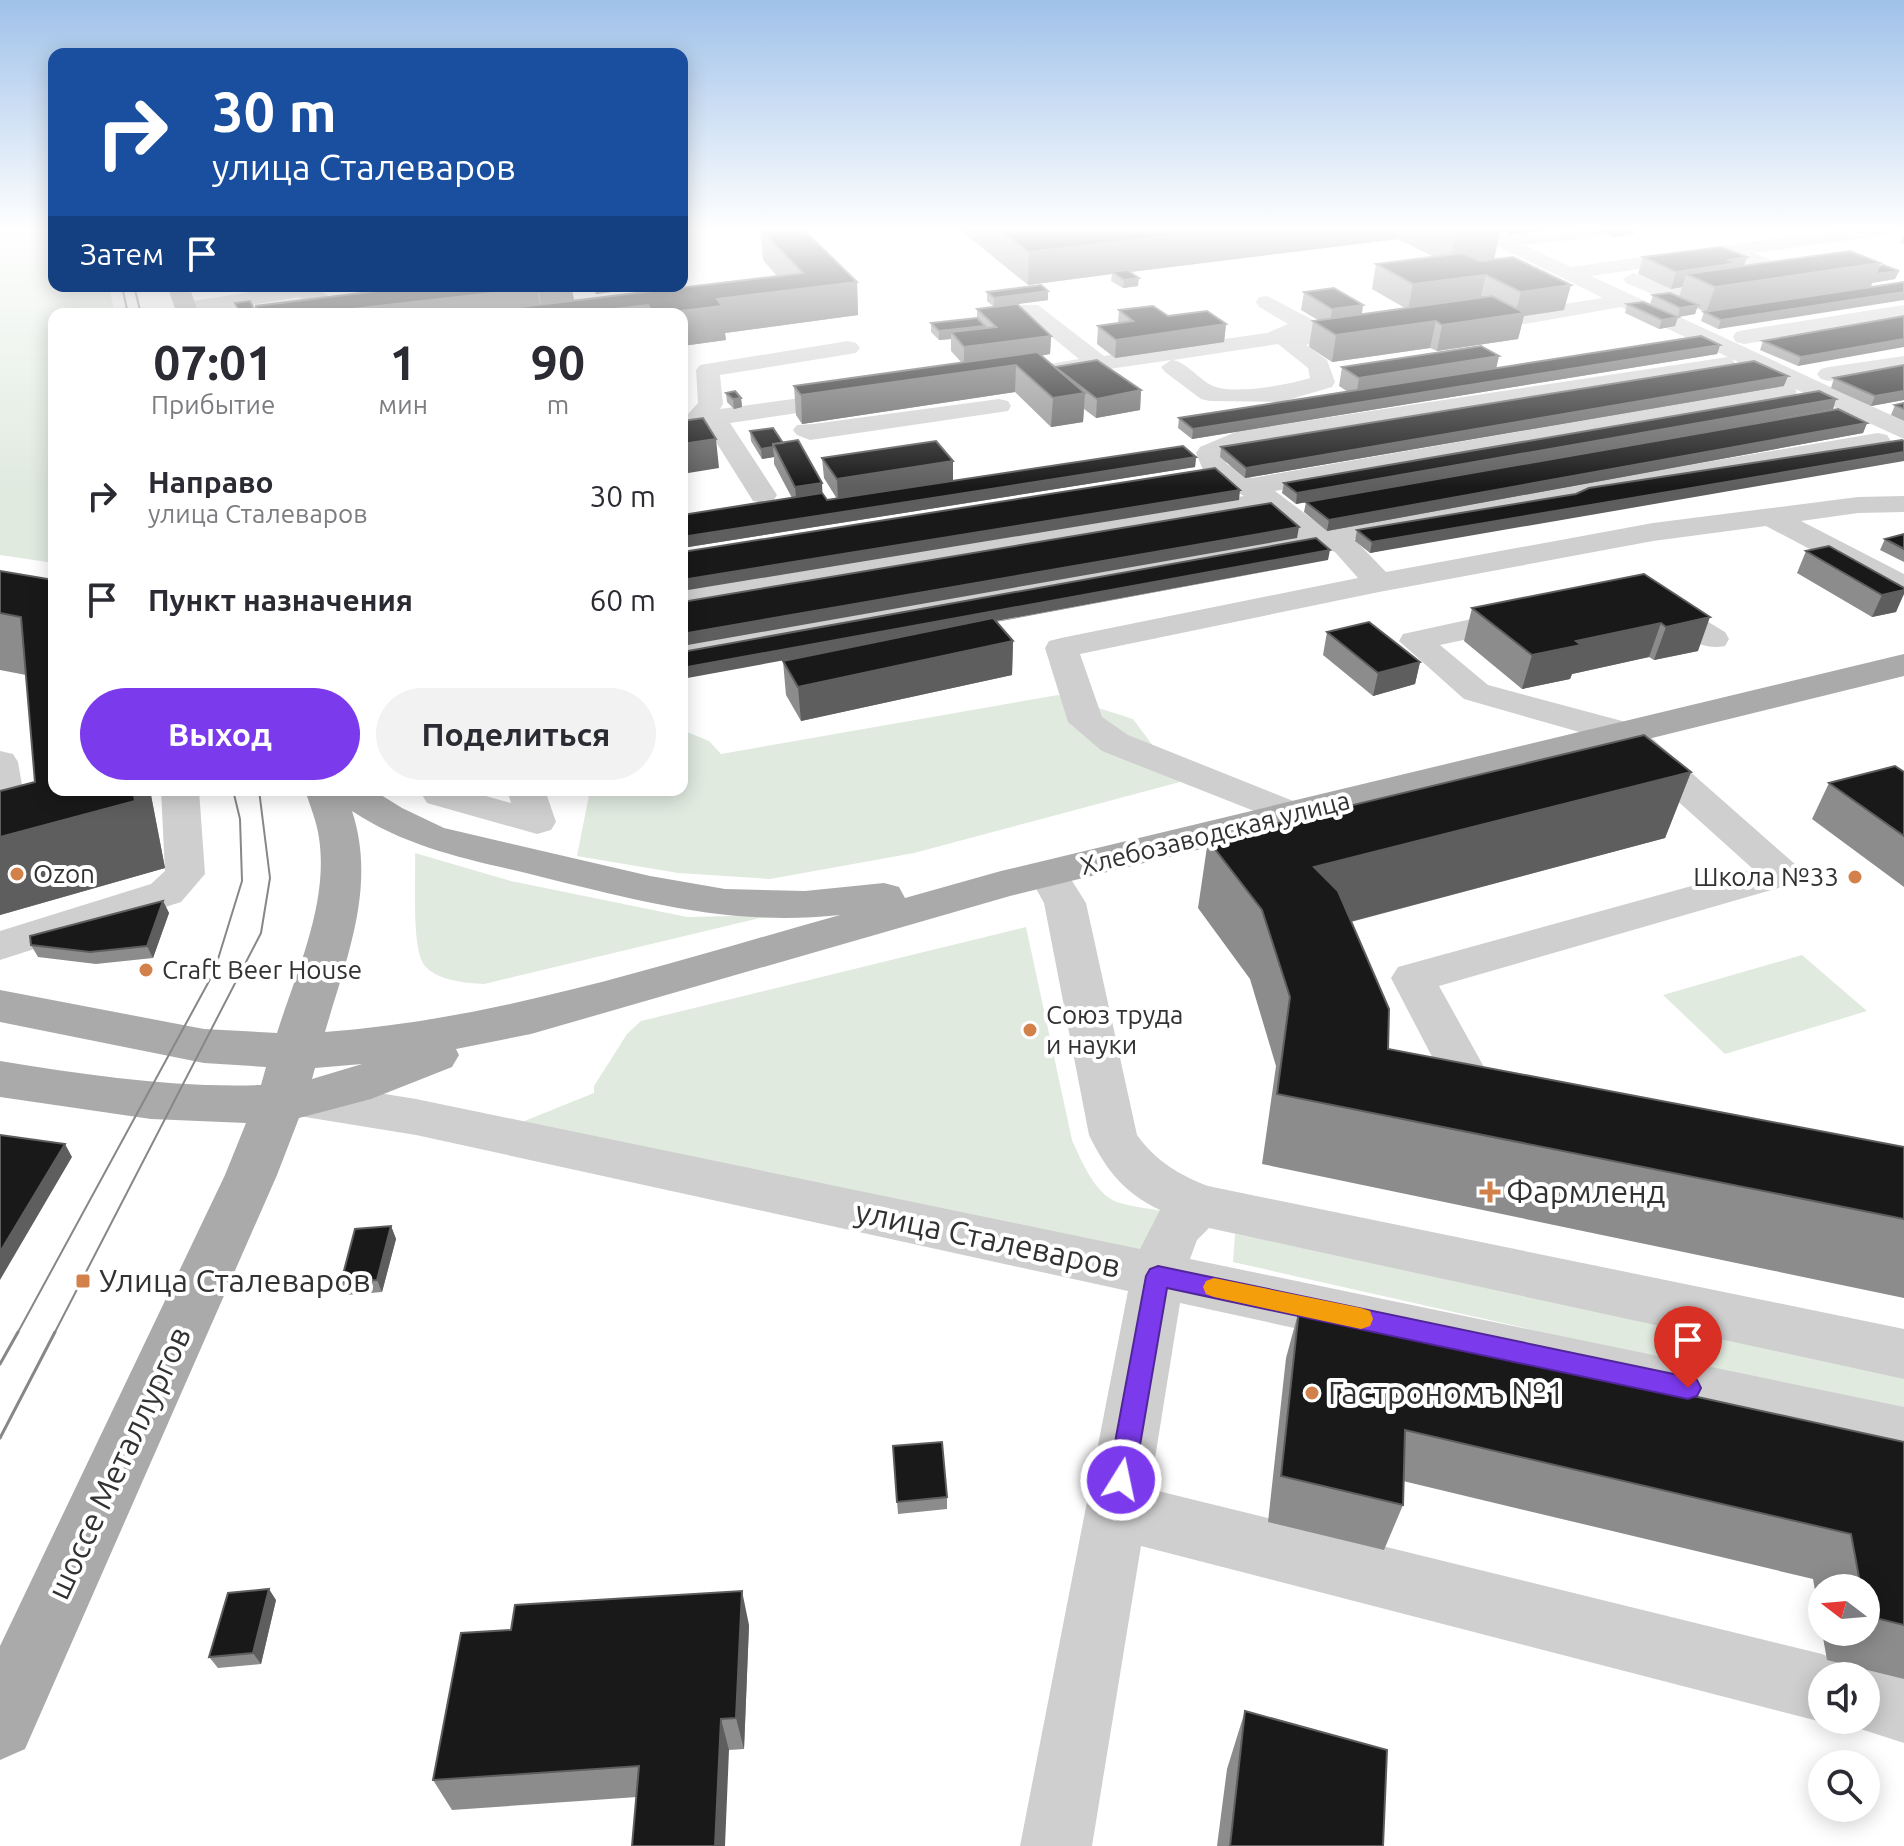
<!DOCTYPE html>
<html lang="ru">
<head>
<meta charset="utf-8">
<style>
  :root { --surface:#fff; --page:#f2f2f3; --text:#2b2b33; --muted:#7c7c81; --accent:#7c3aed }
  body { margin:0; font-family:Ubuntu,sans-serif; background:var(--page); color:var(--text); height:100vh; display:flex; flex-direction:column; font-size:30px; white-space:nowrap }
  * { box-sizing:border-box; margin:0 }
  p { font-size:26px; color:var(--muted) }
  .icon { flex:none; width:44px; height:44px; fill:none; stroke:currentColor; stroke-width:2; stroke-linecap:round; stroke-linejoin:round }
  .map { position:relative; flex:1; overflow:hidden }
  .sheet { position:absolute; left:48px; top:308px; width:640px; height:488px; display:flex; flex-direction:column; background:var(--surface); border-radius:16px; box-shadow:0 4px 20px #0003 }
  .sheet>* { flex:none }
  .guide { position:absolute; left:48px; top:48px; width:640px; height:244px; border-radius:16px; box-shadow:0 4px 20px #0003; background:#1a4fa0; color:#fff; overflow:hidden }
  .needle { width:52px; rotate:286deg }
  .controls { position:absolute; left:1808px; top:1574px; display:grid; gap:16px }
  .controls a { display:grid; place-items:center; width:72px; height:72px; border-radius:50%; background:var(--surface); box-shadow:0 4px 20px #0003; font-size:40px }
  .pin { position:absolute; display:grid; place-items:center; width:68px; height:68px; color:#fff; margin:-82px -34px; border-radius:50% 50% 50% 0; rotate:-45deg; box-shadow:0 0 8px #0007 }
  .pin .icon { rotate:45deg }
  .me { position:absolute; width:88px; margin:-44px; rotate:10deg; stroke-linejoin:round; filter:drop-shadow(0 0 6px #0008) }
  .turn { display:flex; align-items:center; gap:28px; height:168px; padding:0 32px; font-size:36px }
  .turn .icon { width:104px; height:104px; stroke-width:2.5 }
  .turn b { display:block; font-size:56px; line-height:68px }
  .then { display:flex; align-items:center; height:76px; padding:0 32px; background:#0003; gap:16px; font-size:30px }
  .eta { display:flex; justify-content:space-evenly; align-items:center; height:136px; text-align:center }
  .eta b { font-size:48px; font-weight:700; line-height:56px }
  .action { display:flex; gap:16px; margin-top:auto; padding:16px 32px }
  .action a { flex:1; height:92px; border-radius:48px; background:var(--accent); color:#fff; font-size:32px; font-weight:700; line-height:92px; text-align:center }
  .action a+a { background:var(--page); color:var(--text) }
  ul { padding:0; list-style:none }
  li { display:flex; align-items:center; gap:24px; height:104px; padding:0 32px }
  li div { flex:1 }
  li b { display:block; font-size:30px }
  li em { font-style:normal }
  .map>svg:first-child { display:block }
  .green { fill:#e0eadf }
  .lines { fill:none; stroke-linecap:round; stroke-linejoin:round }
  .minor { fill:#cfcfcf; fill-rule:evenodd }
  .major { fill:#aaa; fill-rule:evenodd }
  .tram-far1 { stroke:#878787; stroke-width:2 }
  .tram { stroke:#878787; stroke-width:3 }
  .wall { fill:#8c8c8c }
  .shaded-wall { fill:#5e5e5e }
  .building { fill:#191919; stroke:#5e5e5e; stroke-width:2 }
  .route { fill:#7c3aed; stroke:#51269a; stroke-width:2 }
  .slow { fill:#f59e0b }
  .poi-dot { fill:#d3814a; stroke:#fff; stroke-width:3 }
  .labels { text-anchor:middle; stroke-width:8; stroke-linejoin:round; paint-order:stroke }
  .street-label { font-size:26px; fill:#323232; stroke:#fff }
  .poi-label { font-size:26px; fill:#323232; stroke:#fff; text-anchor:start }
  .near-poi-label { font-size:32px; fill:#323232; stroke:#fff; text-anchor:start }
  .near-street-label { font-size:32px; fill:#323232; stroke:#fff }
</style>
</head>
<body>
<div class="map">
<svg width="1904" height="1846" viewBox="0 0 1904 1846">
  <rect width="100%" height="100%" fill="#fff"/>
  <path class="green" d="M0 229H54V286H109L115 314H54V563L0 555Z
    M1058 695 1133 719 1180 782 914 853 770 879 678 873 577 856 590 790H682V730L709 741 721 754Z
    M415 853 511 881 687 917 772 915 484 984C466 983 438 981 425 966 411 950 416 877 415 853Z
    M1026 927 1072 1140C1081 1160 1095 1194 1117 1202 1131 1207 1148 1208 1162 1211L1145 1256 522 1122 594 1093V1086L627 1034 641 1021Z
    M1802 955 1867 1011 1725 1054 1663 995Z
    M1235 1234 1904 1371V1414L1233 1262Z"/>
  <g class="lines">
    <path class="minor" d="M1463 229H1488L1503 236 1599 229 1602 232 1599 236 1592 238 1524 245 1571 267 1844 229H1897L1887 235 1754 253 1785 266 1788 270 1785 274 1744 290 1669 301 1626 283 1623 279 1633 273 1671 288 1740 278 1760 270 1728 256 1591 276 1904 421V439L1795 389 1797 392 1794 397 1785 399 1275 491 1323 527 1878 433 1887 435 1891 441 1887 447 1354 539 1386 572 1653 523 1858 497 1904 496V512L1858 513 1801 521 1904 574V595L1893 593 1766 526 1653 541 1379 592 1080 654 1102 717 1128 735 1306 806 1311 814 1306 822 1292 826 1102 751 1068 722 1045 648 1049 641 1061 638 1358 578 1335 552 1318 545 682 660V640L1293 532 1264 509 682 607V589L1244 496 1205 475 1196 453 1200 447 1238 431 1728 357 1621 307 1525 324 1457 322 1454 317 1465 310H1525L1603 298ZM1732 359 1786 385 1252 478 1227 464 1223 456 1245 446 1723 370 1731 368 1735 363Z
      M289 286H331L322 292 338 301 374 298 385 304 374 310 332 314 299 297 197 314H180L175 309 186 302Z
      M1267 296 1313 320 1316 325 1314 328H1329L1332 333 1329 338 1306 345 1327 360 1335 382 1332 387 1281 402 1210 401 1201 399 1165 372 1161 367 1171 360 1047 378 1039 376 1035 371 1039 366 1079 359 1019 310 1022 305H1038L1104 356 1267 333 1288 324 1259 307 1256 302 1259 297ZM1278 344 1308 368 1310 378C1288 385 1238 394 1216 387 1200 382 1190 364 1173 360Z
      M1904 305V319L1744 344 1736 342 1733 337 1736 332 1744 330Z
      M848 341 856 343 860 348 856 353 720 375 723 404 720 409 851 391 860 393 863 398 860 403 851 405 730 423 777 495 773 501 763 503 753 501 706 426 682 430V414H688L698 403 696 370 700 365Z
      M1904 356V370L1829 381 1821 379 1817 374 1821 369 1829 367Z
      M999 399 1008 401 1011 406 1008 411 810 440 797 435 793 430 797 425 813 424Z
      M1656 595 1667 597 1725 632 1729 639 1725 646C1697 653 1668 625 1645 611L1640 604 1645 597Z
      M1522 608 1533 611 1538 618 1533 625 1440 645 1488 685 1637 725 1796 865 1802 874 1796 883 1439 986 1484 1067 1519 1076 1526 1088 1519 1100 1502 1106 1451 1093 1391 978 1398 967 1753 869 1611 741 1464 699 1399 641 1403 634Z
      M0 751 13 754 18 762 29 826 24 834 0 842Z
      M161 790H199L205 874 181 902 0 960V931L151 884 165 871Z
      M419 790H464L511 803 507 790H545L556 822 551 830 537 834 427 803Z
      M1048 861 1062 865 1086 903 1137 1135C1156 1161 1179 1175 1208 1186L1904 1329V1379L1209 1228 1197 1240 1190 1259 1904 1407V1461L1180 1303 1150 1489 1822 1654 1846 1664 1849 1672 1866 1665 1904 1675V1743L1842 1723 1841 1720H1866V1676H1822V1720H1826L1822 1722 1141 1546 1092 1846H1020L1128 1291 416 1135 305 1117 288 1112 281 1099 288 1086 305 1081 416 1099 1140 1249 1160 1210C1124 1193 1106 1170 1089 1135L1044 903 1028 874 1034 865Z"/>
    <path class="major" d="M167 286H189L199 314H177Z
      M1904 654V676L1010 896 531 1034 456 1049 459 1055 452 1067 371 1099 299 1118 277 1175 25 1749 0 1760V1646L225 1175 246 1123 151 1119 0 1097V1061C87 1075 173 1088 261 1085L266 1067 204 1063 0 1022V990L204 1029 277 1033C296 973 329 903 319 838 317 822 310 806 305 790H373L402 808 444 828 650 876 725 889 805 891 884 883 899 887 905 898 1001 871ZM352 811C410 849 468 859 534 875 639 901 731 927 840 915 671 962 501 1019 325 1032 346 959 377 887 352 811ZM362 1064 312 1079 315 1068Z"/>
    <path class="tram-far1" d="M122 286 128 314
      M134 286 141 314
      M17 1334 214 972 242 881 240 819 233 790
      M54 1334 261 933 270 878 259 790"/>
    <path class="tram" d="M0 1364 18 1332
      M0 1438 55 1332"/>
  </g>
  <path class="wall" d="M760 229 857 282 858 315 725 333 726 340 682 346V314H239L235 303 255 311 364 293 362 286H632L633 289 596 294 593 287 572 290 574 300 668 289 665 286H680V288L777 276 763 260Z
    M959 229H1556L1510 235 1501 230 1494 259 1564 310 1524 316 1518 339 1437 351 1430 348 1332 362 1309 347 1313 321 1318 320 1301 310 1304 292 1363 305 1362 314 1405 308 1372 289 1376 264 1434 257 1398 239 1130 272 1138 286 1123 288 1111 281 1112 274 1028 285Z
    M1595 229H1635L1634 234 1613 237Z
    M1904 234V245L1900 243Z
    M1643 257H1747L1744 266H1879L1899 271 1895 279 1872 283 1871 287 1718 329 1701 321 1704 312H1705L1697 308 1695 314 1678 317 1650 304 1653 295 1679 297 1682 287 1671 289 1638 274Z
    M987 292 1048 300 1003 306 1051 336 1050 354 1041 356 1055 367 1141 390 1140 410 1096 418 1084 409 1083 422 1051 427 1015 392 802 424 796 415 794 386 962 363 951 351V339L939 340 931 332V323L977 318V309L994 307 987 301Z
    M1627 304 1678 317 1675 326 1659 329 1625 313Z
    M1119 310 1226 324 1224 342 1115 358 1097 344 1098 326 1118 323Z
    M1904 316 1798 366 1760 350 1763 341Z
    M1720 345 1717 354 1192 439 1178 428 1179 418 1348 392 1339 386 1342 367 1496 368Z
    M1904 365V400L1871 406 1831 388 1834 378Z
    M1784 386 1245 478 1220 457 1221 447Z
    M726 393 741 398 742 407 734 409 727 402Z
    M1836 399 1833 409 1379 489 1867 423 1863 433 1327 531 1304 512 1306 502 1296 504 1282 493 1284 483Z
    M1904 403V421L1891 415 1895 405Z
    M750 431 783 443 827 500 837 499 824 478 822 458 953 481 1196 457 1195 467 682 548V515L792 498 774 464V457L762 459 751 441Z
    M1902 440 1370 553 1355 541 1357 530Z
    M1904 534V562L1880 550 1885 539Z
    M1806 551 1904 588 1896 612 1872 617 1797 573Z
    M1328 560 996 622 1013 641 1012 675 801 721 786 695 783 661 797 658Z
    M0 571 54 580V790H150L165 868 0 915V791L35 782 26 675 0 670Z
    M1644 574 1698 651 1654 660 1649 657 1572 674 1570 679 1522 689 1464 641 1472 608Z
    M1327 632 1420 662 1415 684 1373 696 1323 655Z
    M1691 772 1665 838 1351 922 1388 1049 1904 1219V1298L1262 1164 1276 1066 1250 979 1198 908 1208 840Z
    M1904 772V887L1812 819 1829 783Z
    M163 901 169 913 153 958 96 964 38 957 31 945Z
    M391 1226 396 1239 382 1292 346 1295 341 1282Z
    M1299 1310 1904 1442V1679L1827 1660 1822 1632H1866V1588H1822V1630L1813 1579 1403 1481V1505L1384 1550 1268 1522 1286 1358Z
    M893 1446 947 1497V1509L898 1514Z
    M276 1600 261 1664 218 1668 209 1657Z
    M749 1625 744 1749 729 1750 637 1797 452 1810 433 1780Z
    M1245 1711 1383 1846H1217L1227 1769Z"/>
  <path class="shaded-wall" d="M1228 229H1400L1398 239 1114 274 1112 272V274L1028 285 1029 252Z
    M1491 229H1501L1494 259 1449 265 1456 233Z
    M1512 229H1556L1510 235Z
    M1616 229H1635L1634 234 1613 237Z
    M1747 257 1741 274H1686L1682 287 1671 289 1676 272 1729 260Z
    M1880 263 1876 274 1899 271 1895 279 1872 283 1870 288 1706 313 1715 287Z
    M1486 275 1480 300 1408 310 1413 284Z
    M1139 278 1138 286 1123 288 1124 280Z
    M857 282 858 315 725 333 726 340 682 346V314H656L717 299Z
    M1571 285 1564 310 1524 316 1518 339 1437 351 1442 325 1515 314 1521 292Z
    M227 286H276L228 291Z
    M362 286H462L365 296Z
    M567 286H592L593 287 572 290 575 306 542 310 539 292Z
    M595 286H632L633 289 596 294Z
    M537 288 540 305 464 314H308Z
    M1048 291V300L994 307V298Z
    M1904 292V300L1718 329 1721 320Z
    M648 305 649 314H572Z
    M1363 305 1360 322 1330 327 1332 309Z
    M1698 305 1695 314 1678 317 1680 308Z
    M1678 317 1675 326 1659 329 1662 320Z
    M1436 321 1430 348 1332 362 1336 335Z
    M1226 324 1224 342 1115 358 1116 340Z
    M985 326V335L951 332V339L939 340V331Z
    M1051 336 1050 354 964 365V347Z
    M1904 339V347L1798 366 1801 357Z
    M1720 345 1717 354 1192 439 1193 429Z
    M1499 356 1495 374 1356 397 1359 378Z
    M1016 365 1015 392 802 424 801 395Z
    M1788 376 1784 386 1245 478 1246 468Z
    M1141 390 1140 410 1096 418 1097 399Z
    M1904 391V400L1871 406 1875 396Z
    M1085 393 1083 422 1051 427 1053 398Z
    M741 398 742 407 734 409 733 399Z
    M1836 399 1833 409 1296 504 1297 493Z
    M1867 423 1863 433 1327 531 1329 520Z
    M716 439 719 468 682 474V444Z
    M773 447 774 457 762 459 761 449Z
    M1904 452V461L1370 553 1372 542Z
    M1196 457 1195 467 682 548V537Z
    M953 461V482L838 499 837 479Z
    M822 483 823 504 797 508 795 487Z
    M1240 490 1239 500 682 591V580Z
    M1299 527 1297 538 682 646V634Z
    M1330 550 1328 560 682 679V668Z
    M1904 590V594L1896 612 1872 617 1882 595Z
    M1710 617 1698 651 1654 660 1666 627Z
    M1661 623 1649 657 1572 674 1570 679 1522 689 1532 655 1576 641Z
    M1013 641 1012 675 801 721 798 687Z
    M1420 662 1415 684 1373 696 1378 673Z
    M1691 772 1665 838 1300 935 1314 867Z
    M133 790H150L165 868 0 915V837Z
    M163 901 169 913 153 958 147 946Z
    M65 1144 72 1157 0 1280V1252Z
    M391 1226 396 1239 382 1292 377 1280Z
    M269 1589 276 1600 261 1664 253 1653Z
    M742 1591 749 1625 744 1749 736 1718Z
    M721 1719 729 1750 725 1846H715Z"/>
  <path class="building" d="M760 229H803L857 282 717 299 722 306 656 314H654L648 305 572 314H462L803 273Z
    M998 229H1228L1029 252Z
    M1447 229H1491L1456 233Z
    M1721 247 1747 257 1729 260 1737 263 1676 272 1643 257Z
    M1850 251 1880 263 1715 287 1686 274Z
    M1463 253 1480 261 1513 257 1571 285 1521 292 1486 275 1413 284 1376 264Z
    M1883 265 1899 271 1876 274 1879 266Z
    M1127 270 1139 278 1124 280 1112 272Z
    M1904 282V292L1721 320 1704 312Z
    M1041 285 1048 291 994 298 987 292Z
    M418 286H570L572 289 539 292 537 288 308 314H256V306Z
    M1334 288 1363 305 1332 309 1304 292Z
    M1670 293 1698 305 1680 308 1653 295Z
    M1492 296 1525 313 1442 325 1436 321 1336 335 1313 321Z
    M250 301 255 311 240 313 235 303Z
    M1643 302 1678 317 1662 320 1627 304Z
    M1017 304 1051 336 964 347 951 332 996 327 977 309Z
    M1153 306 1168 316 1207 311 1226 324 1116 340 1098 326 1133 321 1119 310Z
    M1904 316V339L1801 357 1763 341Z
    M977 318 985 326 939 331 931 323Z
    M1701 336 1720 345 1193 429 1179 418Z
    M1481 346 1499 356 1359 378 1342 367Z
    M1037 352 1085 393 1053 398 1016 365 801 395 794 386Z
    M1097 360 1141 390 1097 399 1055 367Z
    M1754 361 1788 376 1246 468 1221 447Z
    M1904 365V391L1875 396 1834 378Z
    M735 391 741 398 733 399 726 393Z
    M1819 391 1836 399 1297 493 1284 483Z
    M1904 403V409L1895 405Z
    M1838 409 1867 423 1329 520 1306 502Z
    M703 418 716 439 682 444V421Z
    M773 428 783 443 773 444V447L761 449 750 431Z
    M798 440 822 483 795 487 773 444Z
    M1902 440 1904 441V452L1372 542 1357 530 1576 494 1589 488Z
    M936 441 953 461 837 479 822 458Z
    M1183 446 1196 457 682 537V515L822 493 827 500Z
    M1215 468 1240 490 682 580V552Z
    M1271 503 1299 527 682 634V602Z
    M1904 534V549L1885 539Z
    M1316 538 1330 550 682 668V652Z
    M1829 546 1904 588V590L1882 595 1806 551Z
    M0 571 54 580V790H133L135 801 0 837V791L35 782 21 617 0 613Z
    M1644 574 1710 617 1666 627 1661 623 1576 641 1581 645 1532 655 1472 608Z
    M993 618 1013 641 798 687 783 661Z
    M1369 622 1420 662 1378 673 1327 632Z
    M1644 735 1691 772 1314 867 1338 891 1389 1009 1388 1049 1904 1147V1219L1277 1094 1290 997 1262 910 1208 840Z
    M1895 766 1904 772V836L1829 783Z
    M163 901 147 946 90 952 31 945 30 936Z
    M0 1135 65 1144 0 1252Z
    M391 1226 377 1280 341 1282 355 1229Z
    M1299 1310 1904 1442V1625L1867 1616 1866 1588H1861L1851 1534 1405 1430 1403 1505 1281 1476Z
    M942 1442 947 1497 897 1502 893 1446Z
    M269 1589 253 1653 209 1657 228 1593Z
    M742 1591 736 1718 721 1719 715 1846H632L639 1766 433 1780 461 1633 511 1630 515 1605Z
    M1245 1711 1387 1750 1383 1846H1230Z"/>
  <linearGradient id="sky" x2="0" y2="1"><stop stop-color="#9fc1e9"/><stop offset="0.47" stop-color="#fff"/><stop offset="1" stop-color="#fff" stop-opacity="0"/></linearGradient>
  <rect width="1904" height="487" fill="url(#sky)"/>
  <path class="route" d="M1158 1266 1688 1377 1697 1380 1701 1388 1697 1396 1688 1399 1167 1288 1134 1480 1130 1489 1121 1493 1112 1489 1108 1480 1146 1276 1150 1269Z"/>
  <path class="slow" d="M1214 1278 1361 1308 1370 1311 1373 1319 1370 1326 1361 1329 1214 1297 1206 1294 1203 1287 1206 1281Z"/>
  <g class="poi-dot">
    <circle cx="17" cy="874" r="8"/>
    <circle cx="1855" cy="877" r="8"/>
    <circle cx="146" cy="970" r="8"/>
    <circle cx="1030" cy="1030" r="8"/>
    <path d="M1486 1180h8v8h8v8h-8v8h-8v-8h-8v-8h8z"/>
    <rect x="75" y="1273" width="16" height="16" rx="4"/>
    <circle cx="1312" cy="1393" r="8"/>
  </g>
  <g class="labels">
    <g class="street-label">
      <text transform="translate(1215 833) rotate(-14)" y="9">Хлебозаводская улица</text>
    </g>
    <g class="poi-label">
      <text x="33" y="883">Ozon</text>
      <text x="1839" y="886" text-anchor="end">Школа №33</text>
      <text x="162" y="979">Craft Beer House</text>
      <text x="1046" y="1024">Союз труда<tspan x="1046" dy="30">и науки</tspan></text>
    </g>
    <g class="near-poi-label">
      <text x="1506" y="1203">Фармленд</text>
      <text x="99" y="1292">Улица Сталеваров</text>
      <text x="1328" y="1404">Гастрономъ №1</text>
    </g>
    <g class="near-street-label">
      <text transform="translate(988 1239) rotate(12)" y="11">улица Сталеваров</text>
      <text transform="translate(119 1463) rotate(-65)" y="11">шоссе Металлургов</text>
    </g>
  </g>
</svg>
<div class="controls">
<a><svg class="needle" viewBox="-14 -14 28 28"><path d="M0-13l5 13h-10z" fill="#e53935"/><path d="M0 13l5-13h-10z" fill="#7c7c81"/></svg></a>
<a><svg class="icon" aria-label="sound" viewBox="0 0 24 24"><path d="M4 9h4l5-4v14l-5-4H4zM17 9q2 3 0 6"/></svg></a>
<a><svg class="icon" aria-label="search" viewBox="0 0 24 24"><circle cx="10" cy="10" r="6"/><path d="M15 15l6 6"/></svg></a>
</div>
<div class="pin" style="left:1688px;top:1388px;background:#d93025"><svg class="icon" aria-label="arrive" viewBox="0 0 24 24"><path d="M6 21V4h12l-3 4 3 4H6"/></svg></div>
<svg class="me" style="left:1121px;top:1480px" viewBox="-20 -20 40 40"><circle r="17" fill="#7c3aed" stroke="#fff" stroke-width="3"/><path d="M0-11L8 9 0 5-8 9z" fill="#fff"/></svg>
<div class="guide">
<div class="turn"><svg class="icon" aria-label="right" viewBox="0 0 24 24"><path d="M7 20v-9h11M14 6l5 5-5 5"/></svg><div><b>30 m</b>улица Сталеваров</div></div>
<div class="then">Затем<svg class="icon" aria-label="arrive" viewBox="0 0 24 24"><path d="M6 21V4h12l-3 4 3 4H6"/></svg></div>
</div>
<section class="sheet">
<div class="eta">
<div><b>07:01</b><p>Прибытие</p></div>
<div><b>1</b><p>мин</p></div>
<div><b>90</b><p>m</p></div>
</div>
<ul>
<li><svg class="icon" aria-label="right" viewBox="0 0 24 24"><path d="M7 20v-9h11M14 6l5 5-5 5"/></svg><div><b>Направо</b><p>улица Сталеваров</p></div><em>30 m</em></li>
<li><svg class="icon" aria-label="arrive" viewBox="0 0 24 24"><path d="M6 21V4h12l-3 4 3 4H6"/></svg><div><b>Пункт назначения</b></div><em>60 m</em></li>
</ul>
<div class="action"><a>Выход</a><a>Поделиться</a></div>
</section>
</div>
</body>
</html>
